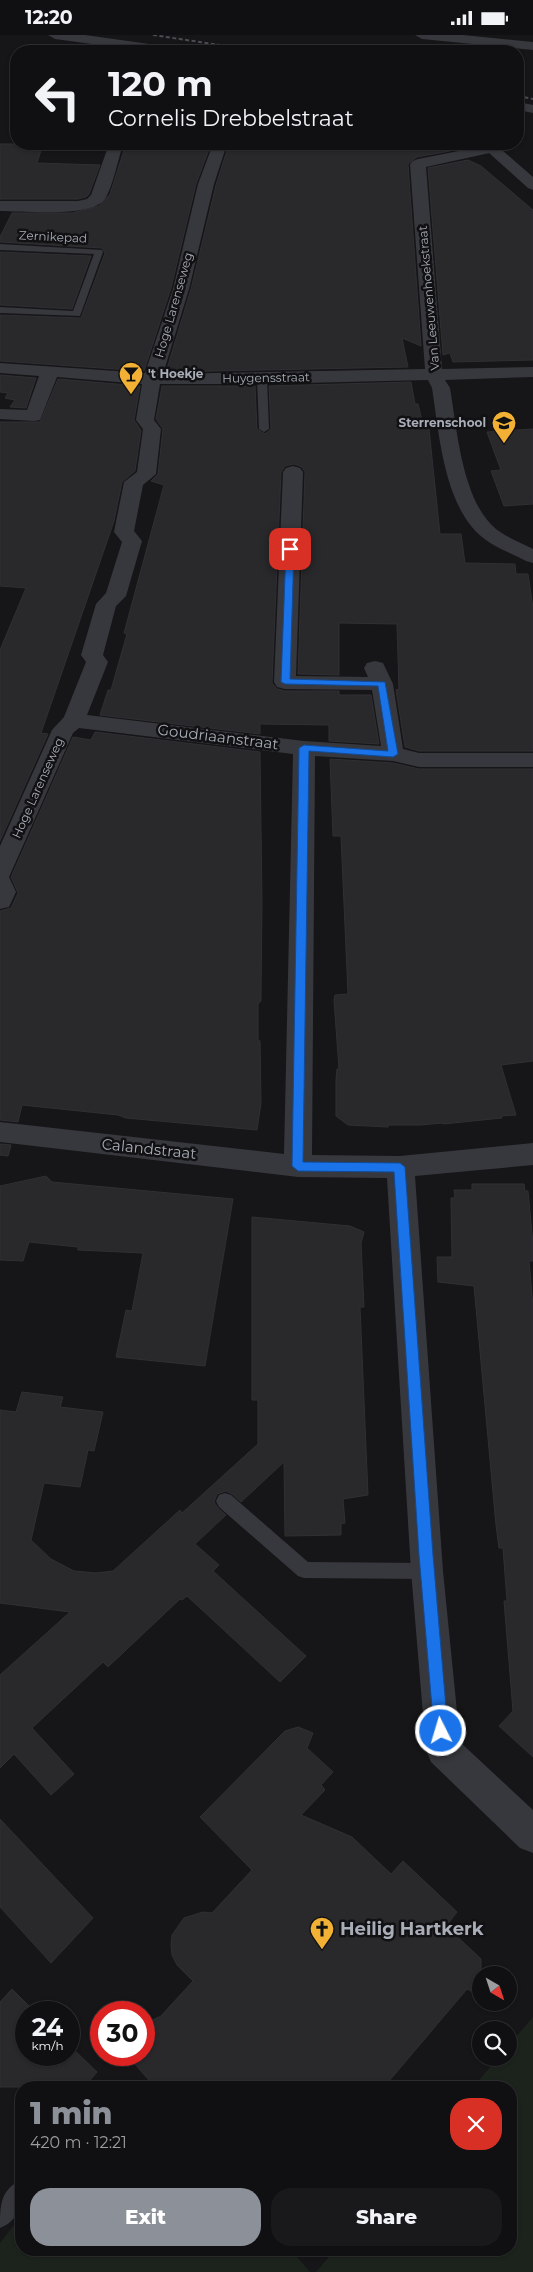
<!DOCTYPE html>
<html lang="en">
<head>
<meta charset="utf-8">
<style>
  :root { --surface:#101012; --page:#19191b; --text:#f1f3f6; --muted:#9c9d9f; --line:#303032; --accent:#8c9099 }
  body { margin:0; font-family:Montserrat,sans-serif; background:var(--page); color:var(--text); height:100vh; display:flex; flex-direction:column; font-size:19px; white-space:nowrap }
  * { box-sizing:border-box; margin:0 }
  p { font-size:16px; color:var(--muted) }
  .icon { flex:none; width:28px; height:28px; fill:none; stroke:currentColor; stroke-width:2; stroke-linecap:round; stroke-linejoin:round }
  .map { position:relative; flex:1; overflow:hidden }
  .details { position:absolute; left:15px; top:2046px; width:502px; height:175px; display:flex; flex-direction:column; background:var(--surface); border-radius:20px; box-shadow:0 1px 4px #0004,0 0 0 1px var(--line) }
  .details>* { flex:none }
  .guide { position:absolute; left:10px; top:10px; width:514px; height:105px; border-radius:20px; box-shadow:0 1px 4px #0004,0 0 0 1px var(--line); background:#101012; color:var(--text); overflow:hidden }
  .needle { width:32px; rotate:141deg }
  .tools { position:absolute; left:472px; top:1931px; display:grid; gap:10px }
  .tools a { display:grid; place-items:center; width:45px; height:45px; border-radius:50%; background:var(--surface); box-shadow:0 1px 4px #0004,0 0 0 1px var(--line); font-size:25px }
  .speed { position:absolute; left:15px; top:1966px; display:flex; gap:10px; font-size:25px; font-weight:700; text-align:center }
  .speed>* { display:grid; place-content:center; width:65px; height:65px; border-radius:50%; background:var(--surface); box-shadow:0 1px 4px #0004,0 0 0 1px var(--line); line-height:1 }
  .speed small { font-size:12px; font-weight:400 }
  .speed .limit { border:8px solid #d22; background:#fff; color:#111 }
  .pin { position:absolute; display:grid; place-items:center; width:42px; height:42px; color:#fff; margin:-21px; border-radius:10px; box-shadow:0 2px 8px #0006 }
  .me { position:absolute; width:55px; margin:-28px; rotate:355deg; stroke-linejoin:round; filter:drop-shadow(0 0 4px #0008) }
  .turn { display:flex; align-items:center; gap:18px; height:105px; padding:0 15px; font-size:22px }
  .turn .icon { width:65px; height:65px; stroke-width:2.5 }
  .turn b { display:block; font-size:35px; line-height:42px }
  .round { display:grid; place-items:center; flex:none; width:52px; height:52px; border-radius:20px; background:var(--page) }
  .overview { display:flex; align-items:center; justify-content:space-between; height:85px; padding:0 15px }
  h1 { font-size:30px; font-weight:800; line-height:38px; color:var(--accent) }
  .button { display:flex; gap:10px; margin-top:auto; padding:10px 15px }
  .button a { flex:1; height:58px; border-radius:20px; background:var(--accent); color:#fff; font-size:20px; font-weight:800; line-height:58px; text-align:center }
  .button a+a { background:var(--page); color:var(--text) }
  .status { display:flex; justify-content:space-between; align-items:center; height:35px; padding:0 25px; background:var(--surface); direction:ltr }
  .status svg { height:14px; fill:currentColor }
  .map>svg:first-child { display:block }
  .green { fill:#1c231d }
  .building { fill:#29292c; stroke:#303034 }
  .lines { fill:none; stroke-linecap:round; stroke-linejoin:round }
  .service { fill:#37383d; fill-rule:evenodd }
  .minor { fill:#37383d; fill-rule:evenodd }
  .tertiary { fill:#37383d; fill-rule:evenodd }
  .rail { stroke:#4a4c52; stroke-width:2; stroke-dasharray:4 2.5; stroke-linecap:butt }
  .route { fill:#1a73e8; stroke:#114b97 }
  .labels { text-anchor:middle; stroke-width:5; stroke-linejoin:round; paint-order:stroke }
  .far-street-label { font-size:12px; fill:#a8adb8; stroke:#111113 }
  .far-poi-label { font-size:12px; font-weight:bold; fill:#a8adb8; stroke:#111113; text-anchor:start }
  .street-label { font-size:15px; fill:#a8adb8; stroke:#111113 }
  .near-poi-label { font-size:18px; font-weight:bold; fill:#a8adb8; stroke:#111113; text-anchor:start }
</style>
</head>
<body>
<div class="status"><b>12:20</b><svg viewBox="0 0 49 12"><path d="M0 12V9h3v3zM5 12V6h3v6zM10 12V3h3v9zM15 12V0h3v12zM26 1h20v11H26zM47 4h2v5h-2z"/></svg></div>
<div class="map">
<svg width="533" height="2237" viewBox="0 0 533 2237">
  <rect width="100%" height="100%" fill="#161618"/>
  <path class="green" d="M533 1982V2237H316L335 2215H511V2052H473L498 2023 509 2022V2010Z
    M21 2181V2215H291L310 2237H0V2208Z"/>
  <path class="building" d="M0 109H43L37 128 100 130 89 159 86 162 78 164H0Z
    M126 109H211L196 149 171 253 144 336 0 326V280L81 283 105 218 102 213 0 207V202L12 178H72L99 171 110 159Z
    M229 109H435L450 116 417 122 408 129 421 311 402 303 408 332 166 337 191 254 216 150Z
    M468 125 481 131 533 175V325L453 327 450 318 443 320 428 133Z
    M0 217 91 221 72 274 0 270Z
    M0 340 36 343 26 373 10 372 15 365 5 363 8 358 0 357Z
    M58 344 140 351 134 385 141 395 135 436 122 447 114 486 41 698 48 699 0 806V615L26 553 0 551V387H40Z
    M411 347 415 369H418L424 394H429L440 499H461L465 528 515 529 516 539H528L533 573V716H419L405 712 396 655 399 654 397 589 339 588V640L298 639 305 437 302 432 294 429 285 431 281 437 272 648 277 654 285 656H339V660H371L379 709 329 706V690L260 689V699L100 680 108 655H111L127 599 124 598 164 450 151 446 158 439 163 394 156 384 162 351H255L257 394 265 399 271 394 269 351Z
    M533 394V469L504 471 491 436 501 435 487 397Z
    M95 697 260 717 262 867 261 958V966L258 969V1005L260 1006 261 1068 257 1095 126 1083 118 1080 22 1070 18 1087 0 1085V876L11 873 18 858 11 842 73 702 91 705Z
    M330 724 393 728 419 734H533V1026L501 1030 516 1080 501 1081 502 1083 443 1089V1088L420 1090H389L388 1092 348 1090 336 1081V1045L337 1034H339L334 965 335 960 348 959 341 801H333Z
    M0 1109 11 1110 8 1121 0 1120Z
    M46 1141 52 1147 233 1164 205 1331 116 1322 126 1275 132 1276 143 1218 78 1215V1212L29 1207 23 1226 0 1225V1151Z
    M472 1149H524L525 1156H528L533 1209V1226H529L533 1271V1722L499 1691 513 1676 504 1566H507L503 1513H499L496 1490 474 1251 438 1247 437 1222H452L451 1163H455L454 1155H472Z
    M252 1182 350 1191 364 1197 361 1208 364 1272H360L368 1460 343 1464 345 1488 341 1489V1500L285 1501 284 1427 241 1467 232 1459 226 1456 217 1459 214 1467 218 1473 226 1480 195 1509 219 1530 213 1536 306 1621 280 1647 187 1561 182 1565 180 1564 108 1632 103 1627 32 1693 74 1739 51 1760 14 1719 0 1733V1640L70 1577 0 1568V1375L16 1377 22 1357 63 1362 60 1372 103 1377 94 1416 88 1415 80 1452 44 1448 31 1505 51 1524 74 1536 96 1538 113 1536 180 1475 182 1478 258 1409V1365H252Z
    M298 1692 313 1698 307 1713 333 1737 321 1750 325 1755 301 1780 352 1802 391 1839 403 1826 457 1877 446 1891 481 1924V1961L467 1954 384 2052H155L127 2020H144V1989L161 1981 193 1946 177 1930 172 1920 171 1910 172 1900 184 1883 203 1877 212 1878 252 1835 200 1782 285 1696Z
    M0 1784 93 1883 51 1928 0 1872Z
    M12 1954 36 1978H26V2020H69V2010L97 2037 84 2052H0V1967Z"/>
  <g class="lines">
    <path class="service" d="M0 209 102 215 103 217 80 281 0 278V272L73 276 94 219 0 215Z
      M262 341 267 344 269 394 264 397 259 394 257 344Z
      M225 1458 231 1460 308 1527 427 1528 433 1530 436 1536 433 1542 427 1544 304 1543 298 1541 219 1472 216 1466 219 1460Z
      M21 2145C22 2166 22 2184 0 2193 0 2171 0 2155 21 2145Z"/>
    <path class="minor" d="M518 67 533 70V78L518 75Z
      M109 109H123C118 125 113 151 105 164 92 183 23 176 0 176V166H78L87 164 91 160Z
      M213 109H227L214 149 189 254 163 339 425 334 410 129 413 126 418 124 489 110 494 111 496 114 494 117 426 132 442 334 533 332V342L445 345 450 353C457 394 462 466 496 494 506 502 521 508 533 514V528L526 526C512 518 495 513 482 502 444 471 439 398 432 353L428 345 262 349H160L154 385 161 394 156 439 143 450 134 496 142 506 126 561 116 571 103 620 108 627 87 680 304 706 381 711 372 655 285 654 277 652 274 647 283 437 286 433 293 431 300 433 303 437 296 641 368 642 364 633 367 628 375 626 383 628 393 649 403 714 419 718H533V732H419L393 726 315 721 312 1120 400 1121 533 1108V1130L415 1141 443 1536 460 1707 533 1775V1818L520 1813 431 1727 426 1715 411 1536 387 1143 298 1142 0 1107V1087L284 1119 293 719 79 693 73 698 9 842 16 857 9 872 0 874V811L52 695 64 682 86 627 81 620 96 569 106 558 122 507 114 497 124 447 137 437 143 394 136 385 142 349 57 342 40 385 34 386 0 384V374L27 375 39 341 0 338V328L145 338 173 254 198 149Z"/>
    <path class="tertiary" d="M48 0H85L171 12 178 16H143L55 4Z
      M415 0H463L533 7V15L422 4Z
      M479 109H495L533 142V155L528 153Z"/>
    <path class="rail" d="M153 0 260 16
      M253 11 286 16
      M518 61 533 64"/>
  </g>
  <path class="route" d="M290 511 294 514 290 644 385 647 398 719 393 722 309 716 303 1127 400 1128 405 1132 433 1520 448 1696 446 1700 441 1703 436 1700 434 1696 419 1520 394 1137 298 1136 292 1131 299 713 304 710 388 716 378 651 285 649 281 647 286 514Z"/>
  <defs>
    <symbol id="bar-pin" viewBox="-11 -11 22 30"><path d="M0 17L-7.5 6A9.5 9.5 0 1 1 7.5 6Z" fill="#f2b134" stroke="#111113"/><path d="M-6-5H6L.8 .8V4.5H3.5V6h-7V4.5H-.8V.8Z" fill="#111"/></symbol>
    <symbol id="school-pin" viewBox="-11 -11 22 30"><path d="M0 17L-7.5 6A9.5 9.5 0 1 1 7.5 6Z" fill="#f2b134" stroke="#111113"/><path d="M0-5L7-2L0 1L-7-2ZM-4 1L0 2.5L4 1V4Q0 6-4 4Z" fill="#111"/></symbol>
    <symbol id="church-pin" viewBox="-11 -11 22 30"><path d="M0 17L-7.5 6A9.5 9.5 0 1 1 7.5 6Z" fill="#f2b134" stroke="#111113"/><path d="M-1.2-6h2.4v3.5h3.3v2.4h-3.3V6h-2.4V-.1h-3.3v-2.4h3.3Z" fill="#111"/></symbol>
  </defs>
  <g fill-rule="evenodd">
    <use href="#bar-pin" x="117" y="325" width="28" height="38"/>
    <use href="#school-pin" x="490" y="374" width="28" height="38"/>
    <use href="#church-pin" x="308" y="1880" width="28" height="38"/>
  </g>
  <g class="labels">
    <g class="far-street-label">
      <text transform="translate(53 202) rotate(3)" y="4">Zernikepad</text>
      <text transform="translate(429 263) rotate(-95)" y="4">Van Leeuwenhoekstraat</text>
      <text transform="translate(174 270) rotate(-74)" y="4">Hoge Larenseweg</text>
      <text transform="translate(266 343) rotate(-1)" y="4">Huygensstraat</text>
      <text transform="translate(38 753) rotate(-66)" y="4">Hoge Larenseweg</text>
    </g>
    <g class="far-poi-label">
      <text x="148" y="343">'t Hoekje</text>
      <text x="486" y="392" text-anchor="end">Sterrenschool</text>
    </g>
    <g class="street-label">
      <text transform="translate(218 702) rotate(7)" y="5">Goudriaanstraat</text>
      <text transform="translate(149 1114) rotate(6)" y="5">Calandstraat</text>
    </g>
    <g class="near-poi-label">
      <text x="340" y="1900">Heilig Hartkerk</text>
    </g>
  </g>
</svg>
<div class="tools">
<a><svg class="needle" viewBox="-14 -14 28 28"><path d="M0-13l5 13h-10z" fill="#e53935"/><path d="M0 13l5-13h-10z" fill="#9c9d9f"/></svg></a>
<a><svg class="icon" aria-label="search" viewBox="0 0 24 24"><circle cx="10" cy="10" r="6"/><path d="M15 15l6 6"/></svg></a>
</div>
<div class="speed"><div>24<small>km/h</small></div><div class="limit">30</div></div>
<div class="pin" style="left:290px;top:514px;background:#d93025"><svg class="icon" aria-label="arrive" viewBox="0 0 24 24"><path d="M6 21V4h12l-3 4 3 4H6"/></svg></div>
<svg class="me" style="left:441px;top:1696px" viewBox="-20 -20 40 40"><circle r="17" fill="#1a73e8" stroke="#fff" stroke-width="3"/><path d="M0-11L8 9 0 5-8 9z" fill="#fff"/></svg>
<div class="guide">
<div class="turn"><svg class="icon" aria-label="left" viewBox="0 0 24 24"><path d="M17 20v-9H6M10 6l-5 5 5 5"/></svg><div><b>120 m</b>Cornelis Drebbelstraat</div></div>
</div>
<section class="details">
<div class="overview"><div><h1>1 min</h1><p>420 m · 12:21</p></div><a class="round" style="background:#d93025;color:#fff"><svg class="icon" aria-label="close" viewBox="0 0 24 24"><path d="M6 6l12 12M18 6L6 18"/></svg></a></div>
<div class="button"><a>Exit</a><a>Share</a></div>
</section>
</div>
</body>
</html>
